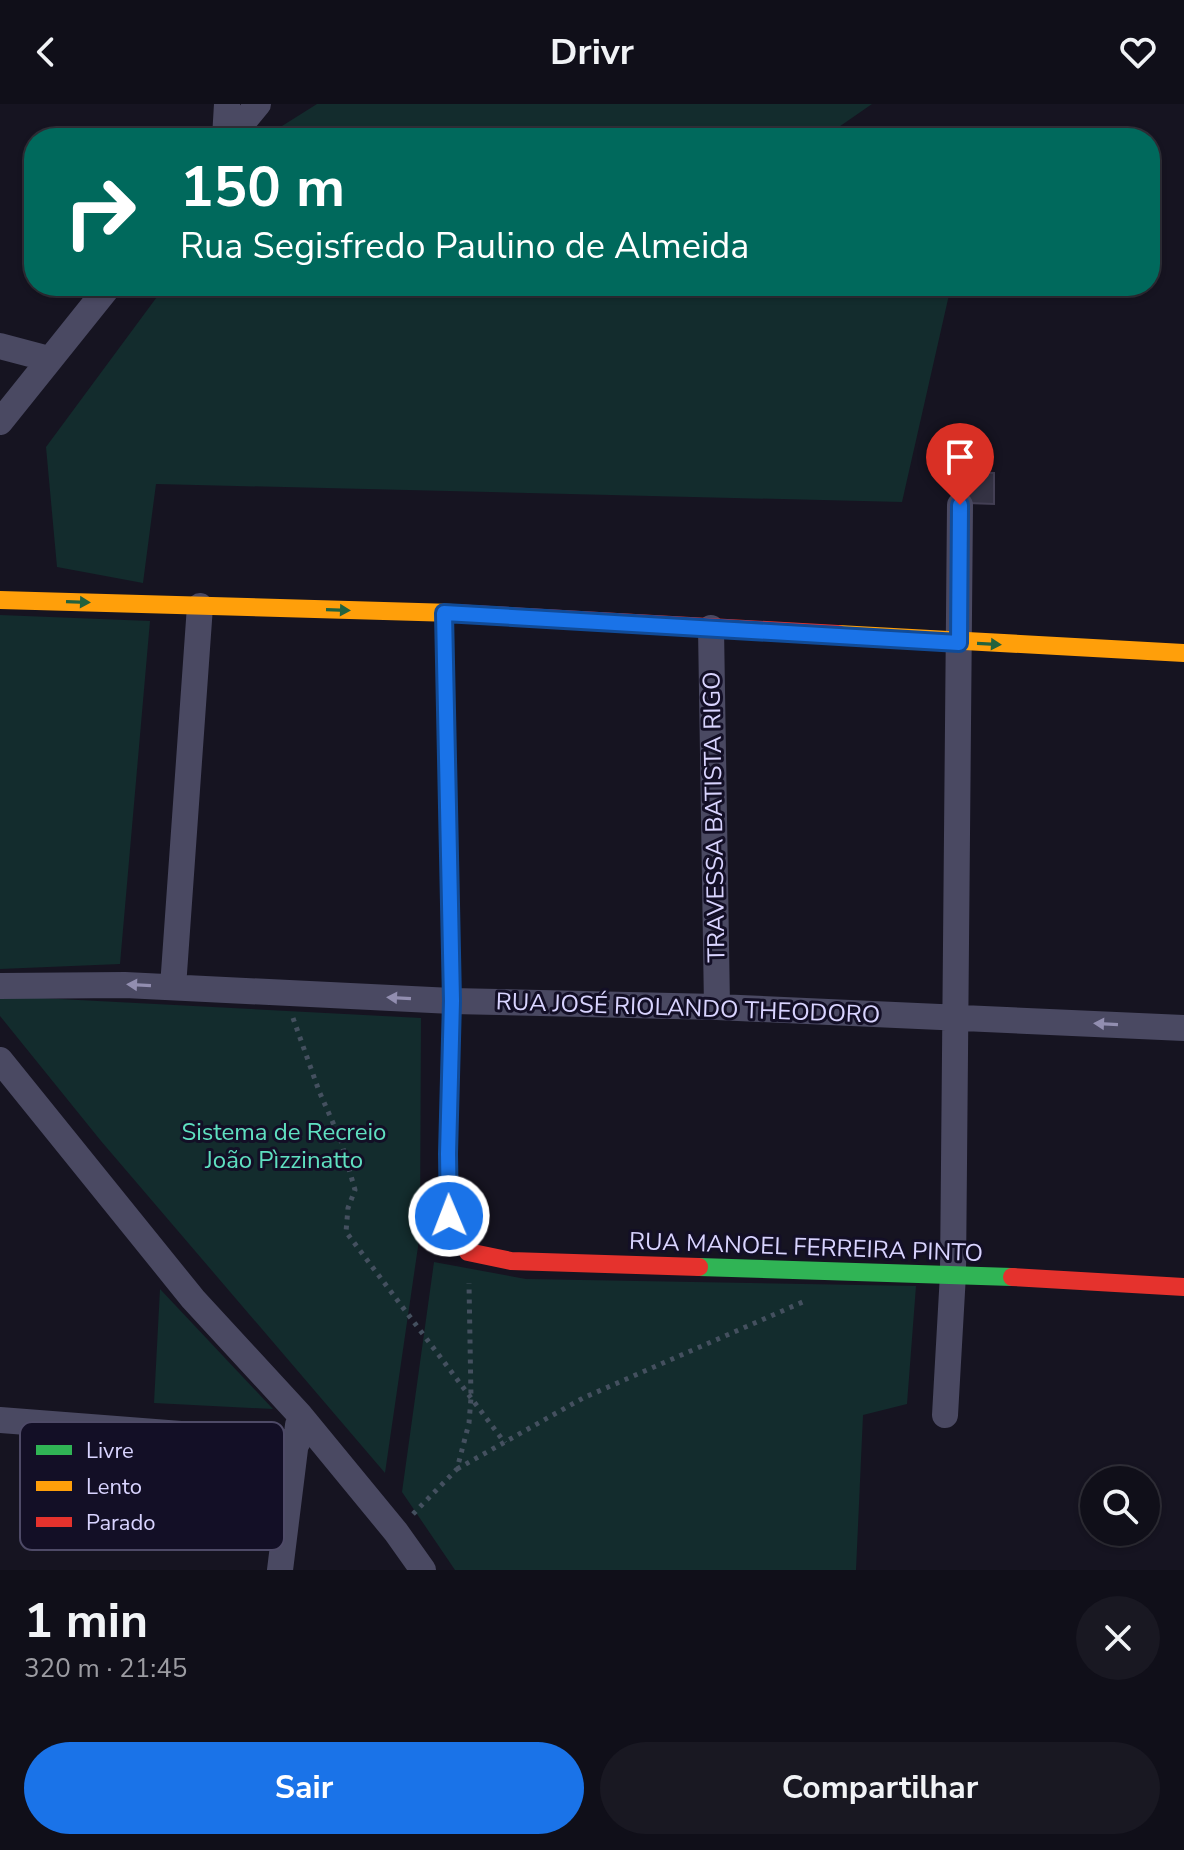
<!DOCTYPE html>
<html lang="pt">
<head>
<meta charset="utf-8">
<style>
  :root { --surface:#100f19; --page:#191822; --text:#f1f3f6; --muted:#9c9ca2; --line:#302f38; --accent:#1a73e8 }
  body { margin:0; font-family:"Nunito Sans",sans-serif; background:var(--page); color:var(--text); height:100vh; display:flex; flex-direction:column; font-size:30px; white-space:nowrap }
  * { box-sizing:border-box; margin:0 }
  p { font-size:26px; color:var(--muted) }
  .icon { flex:none; width:44px; height:44px; fill:none; stroke:currentColor; stroke-width:2; stroke-linecap:round; stroke-linejoin:round }
  .map { position:relative; height:1466px; overflow:hidden }
  .drawer { display:flex; flex-direction:column; background:var(--surface); flex:1 }
  .drawer>* { flex:none }
  .banner { position:absolute; left:24px; top:24px; width:1136px; height:168px; border-radius:32px; box-shadow:0 2px 6px #0004,0 0 0 2px var(--line); background:#00695c; color:#fff; overflow:hidden }
  .fabs { position:absolute; left:1080px; top:1362px; display:grid; gap:16px }
  .fabs a { display:grid; place-items:center; width:80px; height:80px; border-radius:50%; background:var(--surface); box-shadow:0 2px 6px #0004,0 0 0 2px var(--line); font-size:40px }
  .pin { position:absolute; display:grid; place-items:center; width:68px; height:68px; color:#fff; margin:-82px -34px; border-radius:50% 50% 50% 0; rotate:-45deg; box-shadow:0 0 8px #0007 }
  .pin .icon { rotate:45deg }
  .me { position:absolute; width:88px; margin:-44px; rotate:359deg; stroke-linejoin:round; filter:drop-shadow(0 0 6px #0008) }
  .turn { display:flex; align-items:center; gap:28px; height:168px; padding:0 24px; font-size:36px }
  .turn .icon { width:104px; height:104px; stroke-width:2.5 }
  .turn b { display:block; font-size:56px; line-height:68px }
  .round { display:grid; place-items:center; flex:none; width:84px; height:84px; border-radius:42px; background:var(--page) }
  .summary { display:flex; align-items:center; justify-content:space-between; height:136px; padding:0 24px }
  h1 { font-size:48px; font-weight:700; line-height:60px }
  .button { display:flex; gap:16px; margin-top:auto; padding:16px 24px }
  .button a { flex:1; height:92px; border-radius:48px; background:var(--accent); color:#fff; font-size:32px; font-weight:700; line-height:92px; text-align:center }
  .button a+a { background:var(--page); color:var(--text) }
  header { display:flex; justify-content:space-between; align-items:center; height:104px; padding:0 24px; background:var(--surface); font-size:36px; font-weight:700 }
  .map>svg:first-child { display:block }
  .green { fill:#132c2d }
  .building { fill:#343243; stroke:#433f54; stroke-width:2 }
  .lines { fill:none; stroke-linecap:round; stroke-linejoin:round }
  .path { stroke:#44505f; stroke-width:5; stroke-dasharray:4 6; stroke-linecap:butt }
  .street { stroke:#4a4962; stroke-width:26 }
  .fast { stroke:#30b455; stroke-width:18 }
  .slow { stroke:#ff9f0a; stroke-width:18 }
  .jam { stroke:#e5322d; stroke-width:18 }
  .oneway { fill:#22623e }
  .oneway2 { fill:#928eb0 }
  .route-casing { stroke:#114b97; stroke-width:20 }
  .route { stroke:#1a73e8; stroke-width:14 }
  .labels { text-anchor:middle; stroke-width:6; stroke-linejoin:round; paint-order:stroke }
  .street-label { font-size:24px; fill:#d9d4ff; stroke:#130f26 }
  .park-label { font-size:24px; fill:#5fe0c0; stroke:#130f26 }
  .key { fill:#130f26; stroke:#4e4a67; stroke-width:2 }
  .key-label { font-size:22px; fill:#d9d4ff }
</style>
</head>
<body>
<header><svg class="icon" aria-label="back" viewBox="0 0 24 24"><path d="M15 5l-7 7 7 7"/></svg>Drivr<svg class="icon" aria-label="heart" viewBox="0 0 24 24"><path d="M12 20l-8-8c-3-5 5-10 8-4 3-6 11-1 8 4z"/></svg></header>
<div class="map">
<svg width="1184" height="1466" viewBox="0 0 1184 1466">
  <rect width="100%" height="100%" fill="#161421"/>
  <path class="green" d="M317 0H872L823 34H273L282 22Z
    M165 182H951L902 398 156 380 143 479 57 463 46 343Z
    M0 511 150 517 120 860 0 865Z
    M2 892 421 914 420 1129 385 1369 101 1037 0 912V895Z
    M434 1158 526 1175 916 1182 907 1300 863 1311 856 1466H455L402 1388Z
    M160 1185 273 1305 154 1299Z"/>
  <path class="building" d="M969 368 994 369V400L968 399Z"/>
  <g class="lines">
    <path class="path" d="M293 914 319 987 341 1037 355 1086 348 1104 346 1128 505 1339
      M457 1365 583 1294 805 1197
      M413 1410 457 1365 469 1319 471 1294 469 1179"/>
    <path class="street" d="M225 34 227 0
      M230 34 258 0
      M0 242 49 255
      M0 318 109 182
      M711 524 717 903
      M0 882 125 881 452 897 717 903 1184 924
      M173 883 200 502
      M0 956 193 1195 299 1310 396 1428 423 1466
      M945 1311 953 1170 960 401
      M0 1316 297 1339
      M280 1466 298 1321"/>
    <path class="fast" d="M444 509 452 897 448 1040
      M699 1163 1012 1173"/>
    <path class="slow" d="M0 496 453 509
      M838 530 1184 549"/>
    <path class="jam" d="M453 509 838 530
      M448 1040 449 1112 468 1148 511 1157 699 1163
      M1012 1173 1184 1183"/>
  </g>
  <defs><path id="oneway-solid" d="M-6-.8H1V-3.2L6.5 0L1 3.2V.8H-6Z" transform="scale(2)"/></defs>
  <g class="oneway">
    <use href="#oneway-solid" transform="translate(78 498) rotate(2)"/>
    <use href="#oneway-solid" transform="translate(338 506) rotate(2)"/>
    <use href="#oneway-solid" transform="translate(989 540) rotate(3)"/>
  </g>
  <g class="oneway2">
    <use href="#oneway-solid" transform="translate(139 881) rotate(-177)"/>
    <use href="#oneway-solid" transform="translate(399 894) rotate(-177)"/>
    <use href="#oneway-solid" transform="translate(1106 920) rotate(-177)"/>
  </g>
  <g class="lines">
    <defs>
      <path id="route" d="M449 1112 448 1050 452 897 444 509 959 539 960 401"/>
    </defs>
    <use href="#route" class="route-casing"/>
    <use href="#route" class="route"/>
  </g>
  <g class="labels">
    <g class="street-label">
      <text transform="translate(714 713) rotate(-91)" y="8">TRAVESSA BATISTA RIGO</text>
      <text transform="translate(688 904) rotate(2)" y="8">RUA JOSÉ RIOLANDO THEODORO</text>
      <text transform="translate(806 1143) rotate(2)" y="8">RUA MANOEL FERREIRA PINTO</text>
    </g>
    <g class="park-label">
      <text x="284" y="1036">Sistema de Recreio<tspan x="284" dy="28">João Pìzzinatto</tspan></text>
    </g>
  </g>
  <rect x="20" y="1318" width="264" height="128" rx="12" class="key"/>
  <rect x="36" y="1341" width="36" height="10" fill="#30b455"/>
  <rect x="36" y="1377" width="36" height="10" fill="#ff9f0a"/>
  <rect x="36" y="1413" width="36" height="10" fill="#e5322d"/>
  <g class="key-label">
    <text x="86" y="1354">Livre</text>
    <text x="86" y="1390">Lento</text>
    <text x="86" y="1426">Parado</text>
  </g>
</svg>
<div class="fabs">
<a><svg class="icon" aria-label="search" viewBox="0 0 24 24"><circle cx="10" cy="10" r="6"/><path d="M15 15l6 6"/></svg></a>
</div>
<div class="pin" style="left:960px;top:401px;background:#d93025"><svg class="icon" aria-label="arrive" viewBox="0 0 24 24"><path d="M6 21V4h12l-3 4 3 4H6"/></svg></div>
<svg class="me" style="left:449px;top:1112px" viewBox="-20 -20 40 40"><circle r="17" fill="#1a73e8" stroke="#fff" stroke-width="3"/><path d="M0-11L8 9 0 5-8 9z" fill="#fff"/></svg>
<div class="banner">
<div class="turn"><svg class="icon" aria-label="right" viewBox="0 0 24 24"><path d="M7 20v-9h11M14 6l5 5-5 5"/></svg><div><b>150 m</b>Rua Segisfredo Paulino de Almeida</div></div>
</div>
</div>
<section class="drawer">
<div class="summary"><div><h1>1 min</h1><p>320 m · 21:45</p></div><a class="round"><svg class="icon" aria-label="close" viewBox="0 0 24 24"><path d="M6 6l12 12M18 6L6 18"/></svg></a></div>
<div class="button"><a>Sair</a><a>Compartilhar</a></div>
</section>
</body>
</html>
